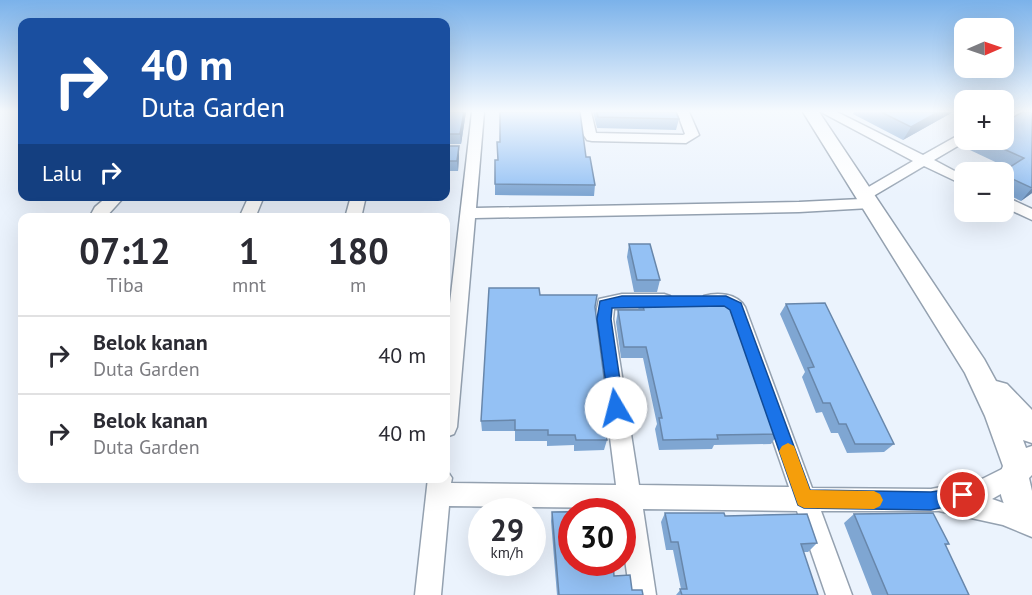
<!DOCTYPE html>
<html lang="id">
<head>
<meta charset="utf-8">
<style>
  :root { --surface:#fff; --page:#f7f7f7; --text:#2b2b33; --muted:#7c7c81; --line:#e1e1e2 }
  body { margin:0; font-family:"PT Sans",sans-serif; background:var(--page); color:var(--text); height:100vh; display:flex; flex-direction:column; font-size:22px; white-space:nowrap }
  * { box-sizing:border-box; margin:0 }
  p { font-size:20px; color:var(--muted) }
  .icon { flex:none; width:33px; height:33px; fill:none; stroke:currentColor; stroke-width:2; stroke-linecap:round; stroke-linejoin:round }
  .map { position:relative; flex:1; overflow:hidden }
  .details { position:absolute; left:18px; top:213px; width:432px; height:270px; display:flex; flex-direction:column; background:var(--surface); border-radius:12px; box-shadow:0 6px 24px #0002 }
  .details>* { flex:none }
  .banner { position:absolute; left:18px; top:18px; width:432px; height:183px; border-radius:12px; box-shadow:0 6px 24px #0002; background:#1a4fa0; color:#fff; overflow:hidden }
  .needle { width:39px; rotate:88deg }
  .controls { position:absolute; left:954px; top:18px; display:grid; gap:12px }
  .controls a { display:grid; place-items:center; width:60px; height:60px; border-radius:12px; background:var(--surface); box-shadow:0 6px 24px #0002; font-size:30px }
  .speed { position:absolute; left:468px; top:498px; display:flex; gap:12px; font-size:30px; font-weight:700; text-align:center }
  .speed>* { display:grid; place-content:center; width:78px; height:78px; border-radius:50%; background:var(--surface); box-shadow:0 6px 24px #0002; line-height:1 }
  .speed small { font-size:15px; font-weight:400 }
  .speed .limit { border:9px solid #d22; background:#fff; color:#111 }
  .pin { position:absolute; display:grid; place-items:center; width:51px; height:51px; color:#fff; margin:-26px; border:3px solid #fff; border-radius:50%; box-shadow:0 2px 6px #0007 }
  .me { position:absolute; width:66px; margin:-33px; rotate:352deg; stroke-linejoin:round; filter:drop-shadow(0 0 4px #0008) }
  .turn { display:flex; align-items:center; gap:21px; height:126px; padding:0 24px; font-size:27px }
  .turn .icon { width:78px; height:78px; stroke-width:2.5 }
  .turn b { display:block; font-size:42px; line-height:51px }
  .then { display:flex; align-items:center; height:57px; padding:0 24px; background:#0003; gap:12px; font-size:22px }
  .eta { display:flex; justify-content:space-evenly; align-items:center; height:102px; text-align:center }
  .eta b { font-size:36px; font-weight:700; line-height:42px }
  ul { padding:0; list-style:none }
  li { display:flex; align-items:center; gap:18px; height:78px; padding:0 24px; border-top:2px solid var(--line) }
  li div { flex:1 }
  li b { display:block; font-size:22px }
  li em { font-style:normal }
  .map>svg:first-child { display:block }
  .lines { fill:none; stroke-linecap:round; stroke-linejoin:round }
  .minor-casing { stroke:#94a1b0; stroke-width:3 }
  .tertiary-casing { stroke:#94a1b0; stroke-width:3 }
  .minor { fill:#fff; fill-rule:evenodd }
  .tertiary { fill:#fff; fill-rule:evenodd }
  .wall { fill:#7fa6d2 }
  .shaded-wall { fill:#6887ab }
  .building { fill:#94c1f4; stroke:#6887ab; stroke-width:1.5 }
  .route { fill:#1a73e8; stroke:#114b97; stroke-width:1.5 }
  .slow { fill:#f59e0b }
</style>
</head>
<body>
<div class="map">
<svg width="1032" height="595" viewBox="0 0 1032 595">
  <rect width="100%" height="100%" fill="#ebf3fd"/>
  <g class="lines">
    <defs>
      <path id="minor" d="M472 112H484L476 208 799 202 861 199 857 195 860 192 913 161 821 112H837L923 155 964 132V140H968L934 160 964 176V185L924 166 870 198 878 203 870 208 799 212 475 218 457 427 454 434 446 437V338Z
        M579 112H591L596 133 683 135 685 134 677 112H689L699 135 686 143 592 141 587 140 581 131Z
        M1004 112H1014L1004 118Z
        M108 196H125L105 218H89L95 207Z
        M249 196H264L255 218H239Z
        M351 196H366L361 218H345Z
        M1004 196 1032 209V220L1004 207Z
        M622 294H664L670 296 673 301 670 306 664 308 614 309 613 319 639 485 789 487 728 311 723 308 704 306 701 301 704 296C717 292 737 293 745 307L812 488 931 489 982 479 1014 463 1022 466 1026 474 1022 482 992 499 1032 513V537L1003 525 939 511H821L852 595H826L797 511 643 509 656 595H630L622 538V512H619V508L449 506 441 595H415L428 478H446V469L452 478 451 483 616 485 595 319 599 299Z"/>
      <path id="tertiary" d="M803 112H819L984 359 996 381 1007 384 1032 410V443L1023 440 1026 448 1032 446V475L1029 478 1032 491V533C1008 523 992 490 1003 466L985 416 965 373Z"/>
    </defs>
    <use href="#minor" class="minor-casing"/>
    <use href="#tertiary" class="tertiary-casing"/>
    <use href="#minor" class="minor"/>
    <use href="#tertiary" class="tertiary"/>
  </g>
  <path class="wall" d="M446 112H466L461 144H446Z
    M593 112H676L679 119 676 130 597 128Z
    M854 112H953L903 140 853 114Z
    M1022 112 1032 193 1021 201 1004 193V172L1008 168 970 150 977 140H1004Z
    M500 142 586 157 595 185 594 196 495 195V160H498Z
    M446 146H459V156L458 171H446Z
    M629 244 660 280 657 292H634L627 257Z
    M540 295 607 401 605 412H603L607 440 604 450 574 451V445L547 446V441H515V431H482L481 421Z
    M641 299 778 434 771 444 714 445 712 449 659 450 655 429 657 424 643 358H621L616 322 618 310H638Z
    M786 304 894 444 884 452 847 453 838 433H831L822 412 816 413 802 377 805 372 780 314Z
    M552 512H572L614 576 632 590 643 595H557L551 521Z
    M665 513 725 516 817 543 808 552H803L818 595H676L681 589 673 550H666L661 522Z
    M854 514 949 544 945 546 969 595H872L844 523Z"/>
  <path class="shaded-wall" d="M464 112H466L461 144 460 134Z
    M938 112H953L903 140 911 127Z
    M459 146V156L458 171 457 161Z
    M1032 188V193L1021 201Z"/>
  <path class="building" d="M446 112H464L460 134H446Z
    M500 112H580L586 157H590L595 185 495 184V160H498L497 142H500Z
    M597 112H676L679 119 598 117Z
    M881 112H938L911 127Z
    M1022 112H1032V188L1004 175V172H1002L1024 158 983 140H1004V123Z
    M446 146H459L457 161H446Z
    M629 244H650L660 280H637Z
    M489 288H539L540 295H597L595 307 607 401H601L607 440H576L575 435H548V430H515V420L481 421Z
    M641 299 731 301 778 434 717 435 718 439 663 440 659 418H662L646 347H624L618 310H644Z
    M825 303 894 444H855L846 424H839L830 403H823L808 368 814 367 786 304Z
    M615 511V512H572V562H613L614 576 630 575 632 590H642L643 595H559L552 512Z
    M665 513H724L725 516 807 514 817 543 801 544 818 595H682L680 589H687L678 542H671Z
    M933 513 949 544H945L969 595H888L854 514Z"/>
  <linearGradient id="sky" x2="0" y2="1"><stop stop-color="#7bb2ea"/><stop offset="0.57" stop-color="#f6fafe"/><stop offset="1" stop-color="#f6fafe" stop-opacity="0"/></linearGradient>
  <rect width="1032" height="195" fill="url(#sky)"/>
  <path class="route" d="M622 296H726L741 303 810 490 931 492 963 487 970 489 972 495 970 501 931 510 804 508 798 505 730 310 724 306 612 308 611 319 624 408 622 413 616 415 610 413 597 319 600 301Z"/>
  <path class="slow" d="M788 443 794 446 810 490 874 491 880 494 883 500 880 506 874 509 804 508 798 505 779 451 782 446Z"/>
</svg>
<div class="controls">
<a><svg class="needle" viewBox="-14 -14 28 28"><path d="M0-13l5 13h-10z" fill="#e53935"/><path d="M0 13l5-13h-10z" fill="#7c7c81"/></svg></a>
<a>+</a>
<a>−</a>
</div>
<div class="speed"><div>29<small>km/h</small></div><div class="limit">30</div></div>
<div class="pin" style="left:963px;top:495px;background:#d93025"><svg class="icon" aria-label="arrive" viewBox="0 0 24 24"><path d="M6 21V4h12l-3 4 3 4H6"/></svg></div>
<svg class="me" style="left:616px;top:408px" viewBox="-20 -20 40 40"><circle r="19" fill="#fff"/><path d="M0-13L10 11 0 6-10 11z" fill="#1a73e8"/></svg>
<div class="banner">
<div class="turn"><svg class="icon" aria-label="right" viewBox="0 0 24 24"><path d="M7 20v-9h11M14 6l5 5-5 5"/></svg><div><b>40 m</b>Duta Garden</div></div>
<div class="then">Lalu<svg class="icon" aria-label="right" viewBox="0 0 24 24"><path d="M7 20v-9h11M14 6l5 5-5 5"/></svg></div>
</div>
<section class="details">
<div class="eta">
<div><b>07:12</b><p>Tiba</p></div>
<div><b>1</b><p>mnt</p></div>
<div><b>180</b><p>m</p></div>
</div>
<ul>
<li><svg class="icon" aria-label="right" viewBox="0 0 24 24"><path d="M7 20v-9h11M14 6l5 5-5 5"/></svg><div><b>Belok kanan</b><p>Duta Garden</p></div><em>40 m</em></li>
<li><svg class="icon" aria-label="right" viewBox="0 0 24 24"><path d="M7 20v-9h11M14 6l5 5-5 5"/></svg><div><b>Belok kanan</b><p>Duta Garden</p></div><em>40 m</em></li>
</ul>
</section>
</div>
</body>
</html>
